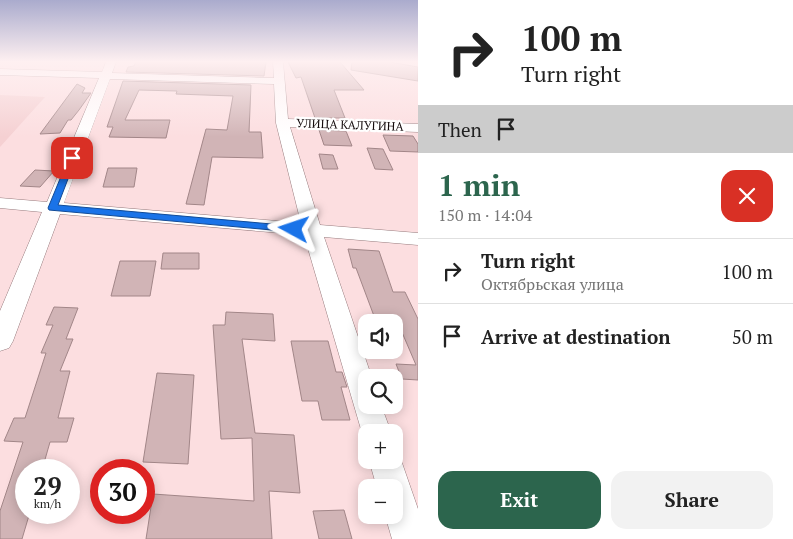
<!DOCTYPE html>
<html lang="en">
<head>
<meta charset="utf-8">
<style>
  :root { --surface:#fff; --page:#f2f2f2; --text:#222; --muted:#767676; --line:#e0e0e0; --accent:#2c654d }
  body { margin:0; font-family:"PT Serif",serif; background:var(--page); color:var(--text); height:100vh; display:flex; flex-direction:column; font-size:19px; white-space:nowrap }
  * { box-sizing:border-box; margin:0 }
  p { font-size:16px; color:var(--muted) }
  .icon { flex:none; width:28px; height:28px; fill:none; stroke:currentColor; stroke-width:2; stroke-linecap:round; stroke-linejoin:round }
  .map { position:relative; flex:1; overflow:hidden }
  .sheet { display:flex; flex-direction:column; background:var(--surface); width:375px }
  .sheet>* { flex:none }
  .guide { background:#fff; color:var(--text); overflow:hidden }
  .buttons { position:absolute; left:358px; top:314px; display:grid; gap:10px }
  .buttons a { display:grid; place-items:center; width:45px; height:45px; border-radius:10px; background:var(--surface); box-shadow:0 2px 12px #0003; font-size:25px }
  .speed { position:absolute; left:15px; top:459px; display:flex; gap:10px; font-size:25px; font-weight:700; text-align:center }
  .speed>* { display:grid; place-content:center; width:65px; height:65px; border-radius:50%; background:var(--surface); box-shadow:0 2px 12px #0003; line-height:1 }
  .speed small { font-size:12px; font-weight:400 }
  .speed .limit { border:8px solid #d22; background:#fff; color:#111 }
  .pin { position:absolute; display:grid; place-items:center; width:42px; height:42px; color:#fff; margin:-21px; border-radius:10px; box-shadow:0 2px 8px #0006 }
  .me { position:absolute; width:55px; margin:-28px; rotate:275deg; stroke-linejoin:round; filter:drop-shadow(0 0 4px #0008) }
  .turn { display:flex; align-items:center; gap:18px; height:105px; padding:0 20px; font-size:22px }
  .turn .icon { width:65px; height:65px; stroke-width:2.5 }
  .turn b { display:block; font-size:35px; line-height:42px }
  .then { display:flex; align-items:center; height:48px; padding:0 20px; background:#0003; gap:10px; font-size:19px }
  .round { display:grid; place-items:center; flex:none; width:52px; height:52px; border-radius:15px; background:var(--page) }
  .head { display:flex; align-items:center; justify-content:space-between; height:85px; padding:0 20px }
  h1 { font-size:30px; font-weight:700; line-height:38px; color:var(--accent) }
  .cta { display:flex; gap:10px; margin-top:auto; padding:10px 20px }
  .cta a { flex:1; height:58px; border-radius:15px; background:var(--accent); color:#fff; font-size:20px; font-weight:700; line-height:58px; text-align:center }
  .cta a+a { background:var(--page); color:var(--text) }
  ul { padding:0; list-style:none }
  li { display:flex; align-items:center; gap:15px; height:65px; padding:0 20px; border-top:1px solid var(--line) }
  li div { flex:1 }
  li b { display:block; font-size:19px }
  li em { font-style:normal }
  main { display:flex; flex:1; min-height:0 }
  .map>svg:first-child { display:block }
  .built { fill:#f5d0d2 }
  .building { fill:#d1b4b6; stroke:#a28688 }
  .lines { fill:none; stroke-linecap:round; stroke-linejoin:round }
  .street-casing { stroke:#977c7e; stroke-width:1 }
  .street { fill:#fff; fill-rule:evenodd }
  .route { fill:#1a73e8; stroke:#114b97 }
  .labels { text-anchor:middle; stroke-width:4.5; stroke-linejoin:round; paint-order:stroke }
  .far-street-label { font-size:12px; fill:#140b0c; stroke:#fff }
</style>
</head>
<body>
<main>
<div class="map">
<svg width="418" height="539" viewBox="0 0 418 539">
  <rect width="100%" height="100%" fill="#fcdee0"/>
  <path class="built" d="M0 95 45 97 0 147Z"/>
  <path class="building" d="M136 62H266L264 76 126 72 128 67 134 66Z
    M288 62H340L364 90H334L345 118H315L301 77 296 78Z
    M352 62H390L418 67V81L351 70Z
    M123 81 251 85 249 132H261L263 158 212 157 204 205 186 204 206 129 227 130 233 96 176 94 177 91 139 90 125 120H170L166 138 109 137 113 127H107Z
    M77 84 85 88 82 93H91L79 110 71 120H68L60 133 40 134Z
    M319 130 346 131 352 146 324 145Z
    M383 135 413 136 418 144V152L390 151Z
    M367 148 383 149 393 170 375 169Z
    M319 154 333 155 338 169H323Z
    M108 168H137L134 187H103Z
    M35 170 54 171 40 187 20 186Z
    M348 249 379 251 393 292H405L418 319V380L402 379 396 364 416 365 395 316H374L356 268H353Z
    M163 253H199V269H161Z
    M120 261H156L150 296H111Z
    M54 307 78 308 66 339H73L60 371H70L58 418H74L67 442H50L42 470H26V512H30L22 539H0V511L23 442 4 441 14 418H25L46 353H41L53 325H46Z
    M226 312 273 314 275 341 242 339 255 433 294 435 300 493 269 491 272 539H146L153 494 254 501 252 438 221 439 213 325H225Z
    M291 341H328L336 372H342L347 387H341L350 420H322L318 401H302Z
    M157 373 194 375 188 464 143 462Z
    M344 510 352 539H319L313 511Z"/>
  <g class="lines">
    <defs>
      <path id="street" d="M106 62H116L112 73 274 78 273 62H283L288 119 418 124V132L290 127 320 225 418 233V245L324 237 372 378H366V405H381L391 432H366L365 443 304 235 60 214 13 341 9 348 0 351V311L42 212 0 208V198L47 202 99 78 0 75V69L102 72ZM110 79 274 84 276 123 301 223 64 203Z
        M394 448 401 460 418 509V539H392L385 515H394V488H377L369 460H394Z"/>
    </defs>
    <use href="#street" class="street-casing"/>
    <use href="#street" class="street"/>
  </g>
  <linearGradient id="sky" x2="0" y2="1"><stop stop-color="#aaabcd"/><stop offset="0.45" stop-color="#fef0f1"/><stop offset="1" stop-color="#fef0f1" stop-opacity="0"/></linearGradient>
  <rect width="418" height="137" fill="url(#sky)"/>
  <path class="route" d="M69 157 76 158 58 205 294 226 299 229 294 232 49 210 48 208Z"/>
  <g class="labels">
    <g class="far-street-label">
      <text transform="translate(350 125) rotate(2)" y="4">УЛИЦА КАЛУГИНА</text>
    </g>
  </g>
</svg>
<div class="buttons">
<a><svg class="icon" aria-label="sound" viewBox="0 0 24 24"><path d="M4 9h4l5-4v14l-5-4H4zM17 9q2 3 0 6"/></svg></a>
<a><svg class="icon" aria-label="search" viewBox="0 0 24 24"><circle cx="10" cy="10" r="6"/><path d="M15 15l6 6"/></svg></a>
<a>+</a>
<a>−</a>
</div>
<div class="speed"><div>29<small>km/h</small></div><div class="limit">30</div></div>
<div class="pin" style="left:72px;top:158px;background:#d93025"><svg class="icon" aria-label="arrive" viewBox="0 0 24 24"><path d="M6 21V4h12l-3 4 3 4H6"/></svg></div>
<svg class="me" style="left:294px;top:229px" viewBox="-20 -20 40 40"><path d="M0-17L14 15 0 8-14 15z" fill="#1a73e8" stroke="#fff" stroke-width="4"/></svg>
</div>
<section class="sheet">
<div class="guide">
<div class="turn"><svg class="icon" aria-label="right" viewBox="0 0 24 24"><path d="M7 20v-9h11M14 6l5 5-5 5"/></svg><div><b>100 m</b>Turn right</div></div>
<div class="then">Then<svg class="icon" aria-label="arrive" viewBox="0 0 24 24"><path d="M6 21V4h12l-3 4 3 4H6"/></svg></div>
</div>
<div class="head"><div><h1>1 min</h1><p>150 m · 14:04</p></div><a class="round" style="background:#d93025;color:#fff"><svg class="icon" aria-label="close" viewBox="0 0 24 24"><path d="M6 6l12 12M18 6L6 18"/></svg></a></div>
<ul>
<li><svg class="icon" aria-label="right" viewBox="0 0 24 24"><path d="M7 20v-9h11M14 6l5 5-5 5"/></svg><div><b>Turn right</b><p>Октябрьская улица</p></div><em>100 m</em></li>
<li><svg class="icon" aria-label="arrive" viewBox="0 0 24 24"><path d="M6 21V4h12l-3 4 3 4H6"/></svg><div><b>Arrive at destination</b></div><em>50 m</em></li>
</ul>
<div class="cta"><a>Exit</a><a>Share</a></div>
</section>
</main>
</body>
</html>
